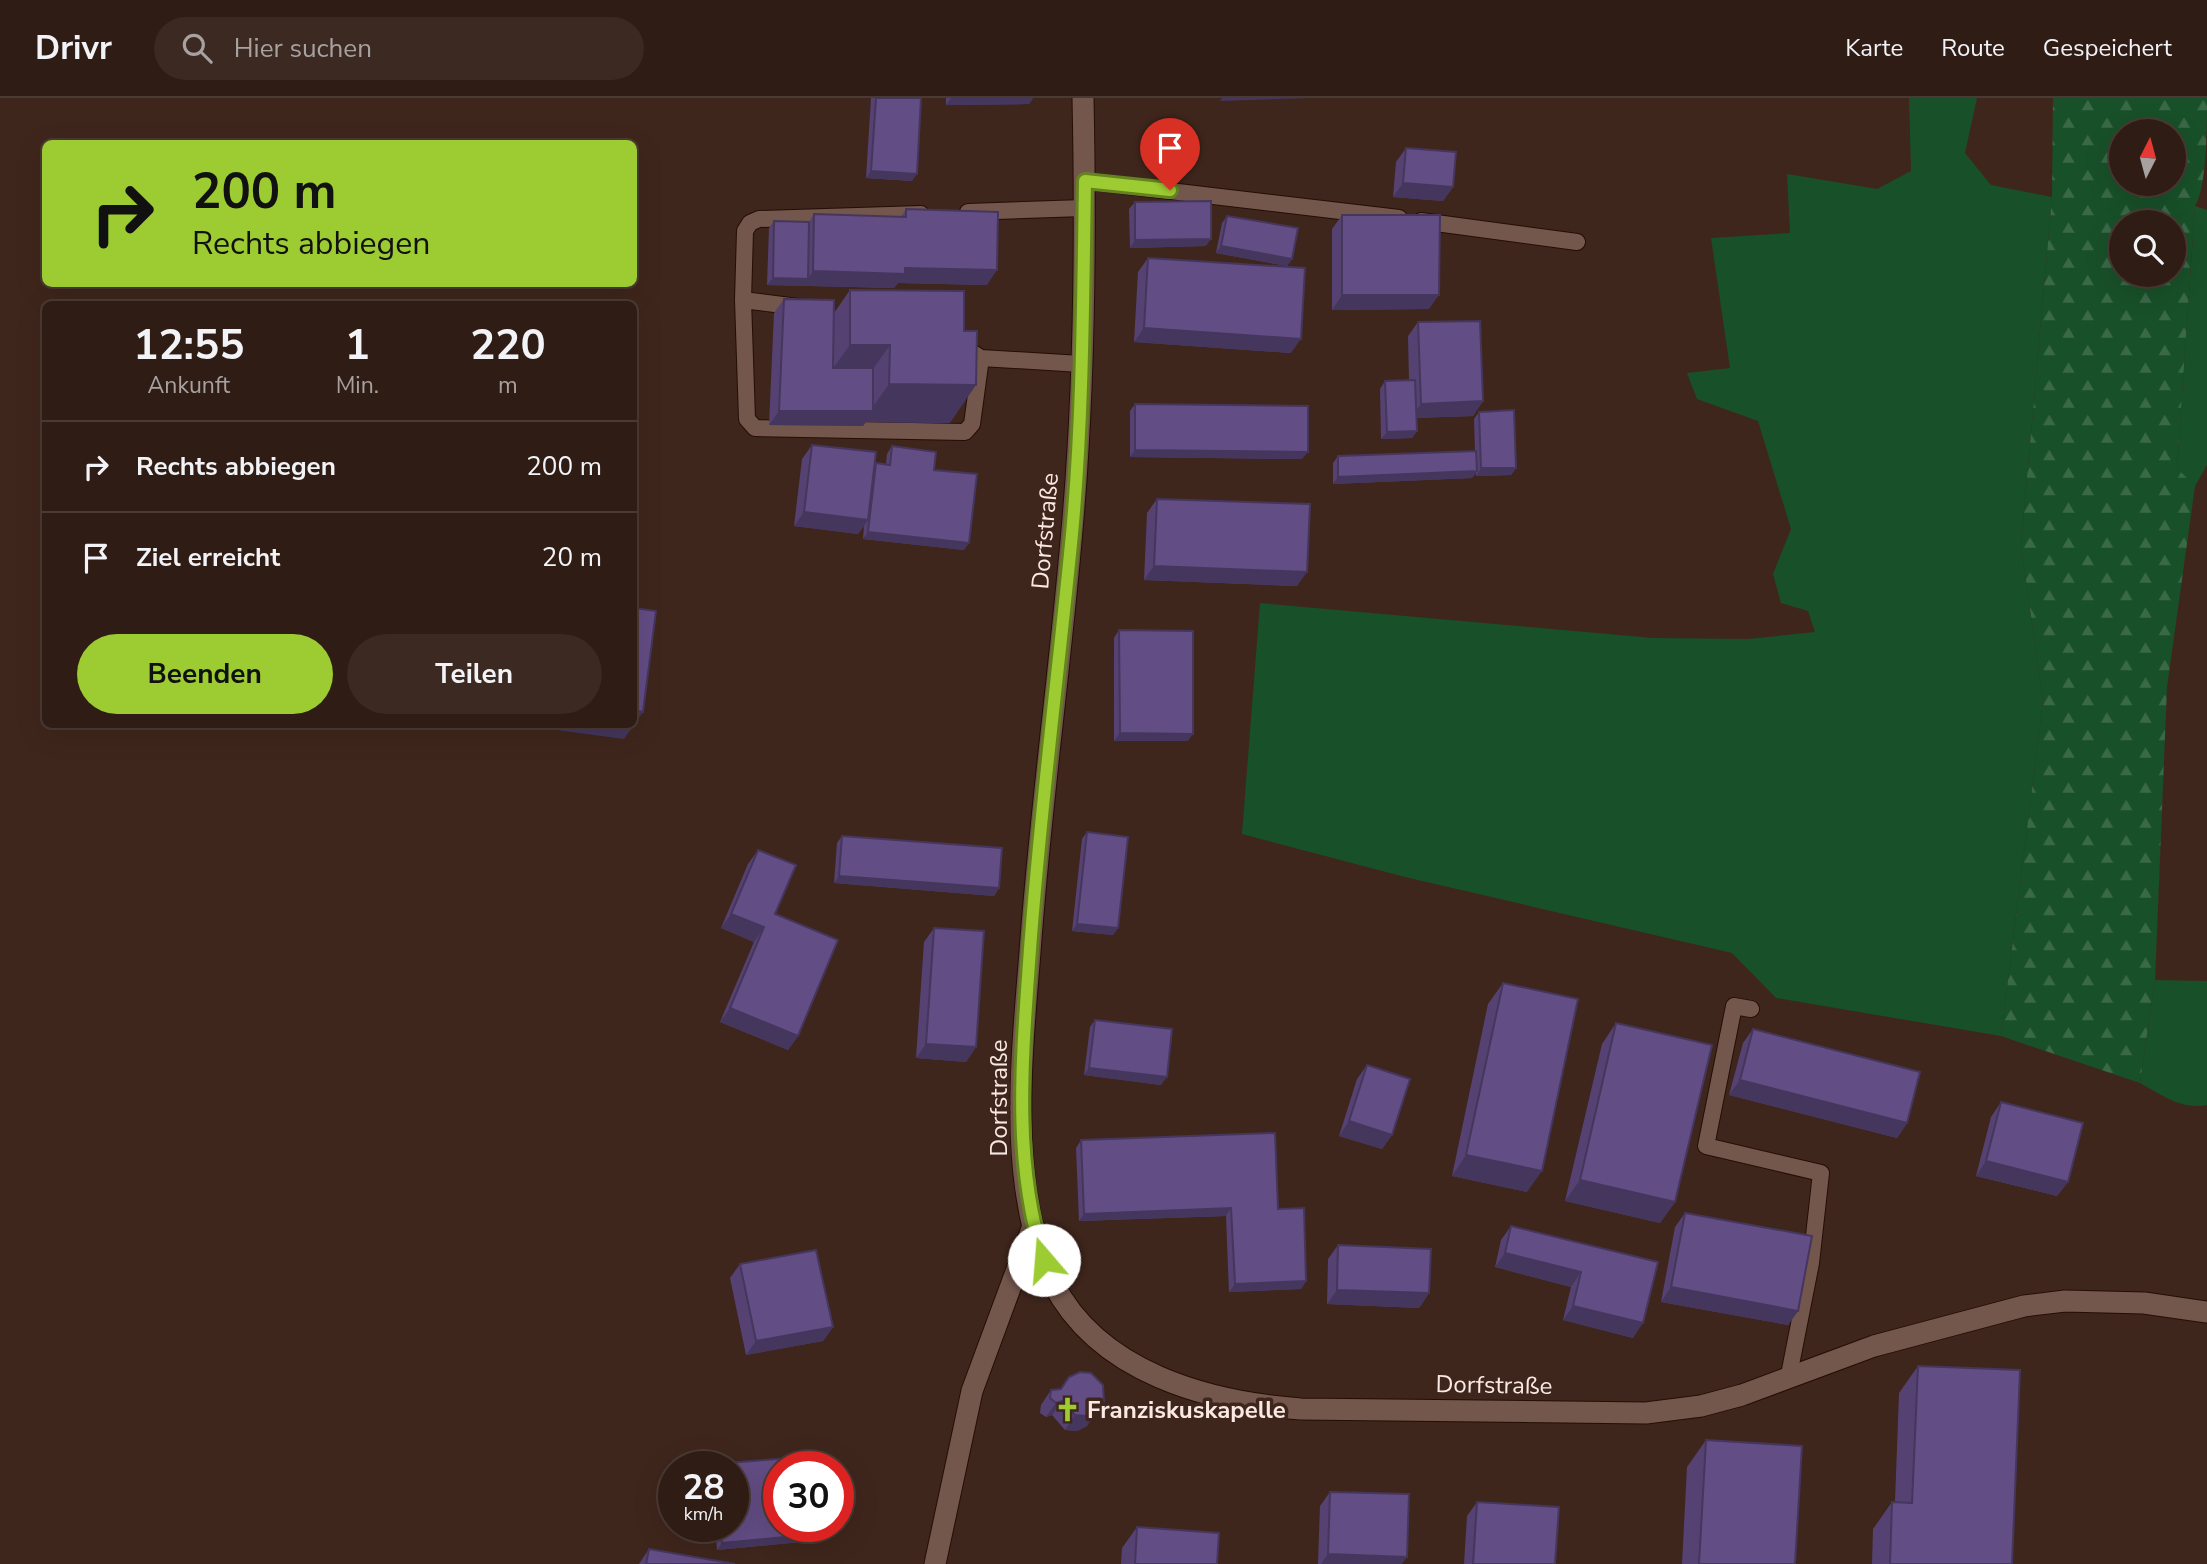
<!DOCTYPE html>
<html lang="de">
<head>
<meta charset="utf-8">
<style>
  :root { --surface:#2f1c15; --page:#3b2922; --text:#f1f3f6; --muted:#a7a1a0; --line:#4a3a34; --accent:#9ccb32 }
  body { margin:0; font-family:"Nunito Sans",sans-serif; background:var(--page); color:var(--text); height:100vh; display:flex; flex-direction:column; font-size:26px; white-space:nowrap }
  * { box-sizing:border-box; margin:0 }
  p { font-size:23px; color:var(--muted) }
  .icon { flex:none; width:38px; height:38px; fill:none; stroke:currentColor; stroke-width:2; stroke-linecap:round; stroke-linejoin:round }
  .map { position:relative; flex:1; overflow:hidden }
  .panel { position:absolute; left:42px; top:203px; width:595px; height:427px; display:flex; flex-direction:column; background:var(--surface); border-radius:10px; box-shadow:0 7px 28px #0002,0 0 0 2px var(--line) }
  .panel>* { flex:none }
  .hud { position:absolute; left:42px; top:42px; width:595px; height:147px; border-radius:10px; box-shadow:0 7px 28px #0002,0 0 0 2px var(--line); background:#9ccb32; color:#111; overflow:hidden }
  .needle { width:46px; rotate:6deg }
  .controls { position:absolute; left:2109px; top:21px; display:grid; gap:14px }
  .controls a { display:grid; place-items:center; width:77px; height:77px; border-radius:50%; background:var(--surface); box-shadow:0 7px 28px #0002,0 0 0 2px var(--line); font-size:35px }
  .speed { position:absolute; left:658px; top:1353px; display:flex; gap:14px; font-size:35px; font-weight:700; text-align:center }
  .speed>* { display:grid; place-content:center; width:91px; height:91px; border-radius:50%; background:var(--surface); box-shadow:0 7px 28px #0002,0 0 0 2px var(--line); line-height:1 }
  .speed small { font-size:18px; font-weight:400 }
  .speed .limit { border:10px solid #d22; background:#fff; color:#111 }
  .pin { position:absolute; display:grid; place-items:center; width:60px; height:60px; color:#fff; margin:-72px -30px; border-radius:50% 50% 50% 0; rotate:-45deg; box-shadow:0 0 7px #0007 }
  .pin .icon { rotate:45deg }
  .me { position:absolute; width:77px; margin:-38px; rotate:342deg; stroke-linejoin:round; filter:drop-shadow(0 0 5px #0008) }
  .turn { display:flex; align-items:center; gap:24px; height:147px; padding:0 35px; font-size:32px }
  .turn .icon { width:91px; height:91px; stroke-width:2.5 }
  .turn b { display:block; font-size:49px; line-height:60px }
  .eta { display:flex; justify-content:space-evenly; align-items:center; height:119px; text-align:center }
  .eta b { font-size:42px; font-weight:700; line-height:49px }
  .button { display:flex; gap:14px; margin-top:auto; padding:14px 35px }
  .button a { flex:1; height:80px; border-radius:42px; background:var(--accent); color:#111; font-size:28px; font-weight:700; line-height:80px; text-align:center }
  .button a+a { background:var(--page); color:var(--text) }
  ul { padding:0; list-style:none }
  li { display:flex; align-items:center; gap:21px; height:91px; padding:0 35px; border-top:2px solid var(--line) }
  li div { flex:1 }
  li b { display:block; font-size:26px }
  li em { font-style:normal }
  header { display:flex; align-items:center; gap:42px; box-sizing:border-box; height:98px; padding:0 35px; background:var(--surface); border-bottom:2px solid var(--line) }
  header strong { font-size:33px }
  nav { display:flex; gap:38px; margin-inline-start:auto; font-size:24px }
  .search { width:490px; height:63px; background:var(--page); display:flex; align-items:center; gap:18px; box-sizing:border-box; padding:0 24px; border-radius:38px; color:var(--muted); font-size:26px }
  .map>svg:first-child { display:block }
  .green { fill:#185029 }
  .forest { fill:url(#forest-firs); fill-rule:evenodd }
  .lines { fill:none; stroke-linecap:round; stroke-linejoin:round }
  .lane-casing { stroke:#240e06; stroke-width:18 }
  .street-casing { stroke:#240e06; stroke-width:23 }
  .lane { stroke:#73574c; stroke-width:16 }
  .street { stroke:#73574c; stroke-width:21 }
  .wall { fill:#554272 }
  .shaded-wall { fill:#45365d }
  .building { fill:#634d85; stroke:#45365d; stroke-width:2 }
  .route-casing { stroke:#658420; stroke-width:18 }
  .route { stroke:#9ccb32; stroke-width:12 }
  .labels { text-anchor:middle; stroke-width:7; stroke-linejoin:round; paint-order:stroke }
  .street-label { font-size:24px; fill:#fae8e2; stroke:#3f261c }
  .poi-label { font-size:24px; font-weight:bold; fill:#fae8e2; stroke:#3f261c; text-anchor:start }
</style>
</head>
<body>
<header>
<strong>Drivr</strong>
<div class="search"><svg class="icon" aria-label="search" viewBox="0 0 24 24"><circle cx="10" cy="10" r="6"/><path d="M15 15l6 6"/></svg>Hier suchen</div>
<nav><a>Karte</a><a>Route</a><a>Gespeichert</a></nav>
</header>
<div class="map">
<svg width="2207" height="1466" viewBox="0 0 2207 1466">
  <defs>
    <pattern id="forest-firs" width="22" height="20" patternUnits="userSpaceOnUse" patternTransform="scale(1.75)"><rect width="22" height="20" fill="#185029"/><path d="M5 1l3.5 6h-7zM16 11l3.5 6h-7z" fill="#3a6948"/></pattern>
  </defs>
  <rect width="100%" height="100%" fill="#3f261c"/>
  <path class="green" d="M1909 0H1977L1965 55 1991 87 2052 99 2021 447 2043 603 2001 938 1776 900 1732 855 1405 779 1242 736 1260 505 1653 540 1748 541 1815 534 1808 513 1781 505 1773 476 1791 431 1758 323 1697 301 1687 275 1730 270 1711 140 1790 135 1787 76 1877 91 1911 73Z
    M2195 108 2207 112V367L2195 388 2177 370Z
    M2155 882 2207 883V1007C2181 1012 2162 997 2140 985Z"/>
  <path class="forest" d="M2053 0H2207C2207 27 2207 90 2195 108L2177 370 2195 388 2167 589 2155 882 2140 985 2001 938 2043 603 2021 447 2052 99ZM2121 33H2174V86H2121ZM2121 124H2174V177H2121Z"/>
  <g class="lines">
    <defs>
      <path id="lane" d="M1085 83 1399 120
        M968 114 1084 110
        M921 116 759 121 750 125 745 133 743 202 747 321 755 330 965 334 972 326 981 260
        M1421 123 1577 144
        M743 202 798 209
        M973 255 981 260 1081 266
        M1751 911 1734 908 1706 1048 1821 1075 1811 1165 1789 1277"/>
      <path id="street" d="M1083 0C1086 144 1085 288 1072 432 1060 573 1040 713 1030 854 1022 956 1006 1091 1053 1185 1099 1275 1208 1304 1301 1311L1646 1315 1701 1308 1742 1297 1874 1248 2024 1208 2065 1203 2144 1205 2207 1214
        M935 1466 972 1293 1033 1128"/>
    </defs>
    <use href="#lane" class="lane-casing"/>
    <use href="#street" class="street-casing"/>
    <use href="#lane" class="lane"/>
    <use href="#street" class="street"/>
  </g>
  <path class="wall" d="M871 0H921L912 83 866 80Z
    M946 0H1033L1029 6 946 7Z
    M1406 50 1453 89 1443 103 1393 99 1396 64Z
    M1135 104 1206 148 1130 150 1129 111Z
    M906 111 987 187 898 185 894 190 767 187 769 130 774 123 809 124 814 116 901 119Z
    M1342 117 1429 211 1332 212V131Z
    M1227 118 1292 161 1287 168 1216 155 1222 125Z
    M1148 160 1291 255 1134 244 1138 174Z
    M850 192 950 325 866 324 863 328 769 327 774 215 784 201 834 215Z
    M1418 224 1483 303 1473 318 1416 320 1417 333 1412 340 1381 341 1380 291 1385 283 1409 282 1408 238Z
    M1135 306 1302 361 1130 359V313Z
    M1479 314 1516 370 1511 377 1476 378V375L1472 380 1333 386V365L1338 358 1475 353 1474 321Z
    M812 347 875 367 886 366 887 356 892 348 934 372 964 452 863 441 864 428 858 436 794 428 802 361Z
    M1157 401 1297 488 1144 482 1147 415Z
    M1119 532 1188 643H1114V540Z
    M1087 734 1118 830 1113 837 1072 833 1082 741Z
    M842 738 999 790 994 798 834 785 837 745Z
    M758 752 775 816 798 938 788 952 720 924 754 844 721 830 748 766Z
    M934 830 976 949 966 964 916 960 924 844Z
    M1503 885 1527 1094 1452 1078 1488 906Z
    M1095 922 1161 987 1084 977 1090 929Z
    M1616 925 1675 1104 1660 1125 1565 1103 1602 946Z
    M1753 931 1907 1025 1897 1040 1729 997 1743 945Z
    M1367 967 1392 1037 1382 1051 1339 1038 1357 981Z
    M2001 1004 2068 1084 2057 1098 1976 1078 1991 1019Z
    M1081 1042 1278 1111 1306 1183 1301 1191 1229 1194 1226 1118 1079 1123 1076 1050Z
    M1685 1115 1798 1213 1788 1227 1661 1204 1675 1129Z
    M1511 1128 1658 1164 1633 1240 1563 1222 1571 1189 1495 1169 1501 1142Z
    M1338 1147 1429 1195 1419 1210 1327 1206 1328 1161Z
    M740 1166 833 1229 823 1243 746 1257 730 1180Z
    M1918 1268 2012 1466H1872L1873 1431 1892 1404H1895L1899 1295Z
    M1069 1279 1087 1328 1077 1333 1065 1332 1052 1317 1046 1319 1040 1315 1041 1307 1051 1292 1061 1291Z
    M1706 1342 1795 1466H1682L1687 1369Z
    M800 1359V1368H779V1428H805L806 1437 801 1444 717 1452 715 1428H733V1368H714L716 1366Z
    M1330 1394 1402 1466H1318L1320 1408Z
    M1477 1404 1555 1466H1464L1467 1418Z
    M1137 1429 1217 1466H1121L1122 1450Z
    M649 1451 735 1466H639Z"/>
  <path class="shaded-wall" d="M951 0H1033L1029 6 946 7Z
    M1222 0H1311L1220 3Z
    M871 73 917 76 912 83 866 80Z
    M1403 85 1453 89 1443 103 1393 99Z
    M1211 141 1206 148 1130 150 1135 142Z
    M1221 148 1292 161 1287 168 1216 155Z
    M905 170 997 172 987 187 898 185 894 190 767 187 773 180 808 181 813 173Z
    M1342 197H1439L1429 211 1332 212Z
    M1144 230 1301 241 1291 255 1134 244Z
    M850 247H890L863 285 823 284Z
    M889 286 976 287 950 325 866 324 863 328 769 327 779 313H870Z
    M1483 303 1473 318 1411 320 1421 306Z
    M1417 333 1412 340 1381 341 1387 334Z
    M1135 352 1308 354 1302 361 1130 359Z
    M1481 370H1516L1511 377 1476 378Z
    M1477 373 1472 380 1333 386 1338 379Z
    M804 414 868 422 858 436 794 428Z
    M868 434 969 445 964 452 863 441Z
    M1154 468 1307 474 1297 488 1144 482Z
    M634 612 643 614 624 641 512 626H634Z
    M1120 635 1193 636 1188 643H1114Z
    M839 778 999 790 994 798 834 785Z
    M731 816 764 829 754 844 721 830Z
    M1077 826 1118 830 1113 837 1072 833Z
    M730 910 798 938 788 952 720 924Z
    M926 946 976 949 966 964 916 960Z
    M1089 970 1167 979 1161 987 1084 977Z
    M1740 982 1907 1025 1897 1040 1729 997Z
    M1349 1023 1392 1037 1382 1051 1339 1038Z
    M1466 1057 1542 1073 1527 1094 1452 1078Z
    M1986 1063 2068 1084 2057 1098 1976 1078Z
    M1580 1082 1675 1104 1660 1125 1565 1103Z
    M1231 1110 1226 1118 1079 1123 1084 1116Z
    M1505 1155 1581 1174 1571 1189 1495 1169Z
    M1306 1183 1301 1191 1229 1194 1235 1186Z
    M1671 1189 1798 1213 1788 1227 1661 1204Z
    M1337 1192 1429 1195 1419 1210 1327 1206Z
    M1573 1208 1643 1225 1633 1240 1563 1222Z
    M833 1229 823 1243 746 1257 756 1243Z
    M1062 1303 1052 1317 1046 1319 1056 1305Z
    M1104 1304 1087 1328 1077 1333 1065 1332 1075 1317Z
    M806 1437 801 1444 717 1452 722 1445Z
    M1328 1456 1407 1459 1402 1466H1321Z"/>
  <path class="building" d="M876 0H921L917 76 871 73Z
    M1406 50 1456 54 1453 89 1403 85Z
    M1211 103V141L1135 142V104Z
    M906 111 998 114 997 172 905 170V176L813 173 814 116 906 119Z
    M1342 117H1440L1439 197H1342Z
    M1227 118 1298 130 1292 161 1221 148Z
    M774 123 809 124 808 181 773 180Z
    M1148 160 1305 170 1301 241 1144 230Z
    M850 192 964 193V233H977L976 287 889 286 890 247H850Z
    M784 201 834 202 833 270H873V313H779Z
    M1480 223 1483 303 1421 306 1418 224Z
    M1415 282 1417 333 1387 334 1385 283Z
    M1135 306 1308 308V354L1135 352Z
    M1514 312 1516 370H1481L1479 314Z
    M812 347 876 354 868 422 804 414Z
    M892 348 936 354 934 372 977 376 969 445 868 434 876 365 890 367Z
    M1476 353 1477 373 1338 379V358Z
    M1157 401 1310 406 1307 474 1154 468Z
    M634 510 656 513 643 614 634 612Z
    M1119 532 1193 533V636L1120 635Z
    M1087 734 1128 739 1118 830 1077 826Z
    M842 738 1002 750 999 790 839 778Z
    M758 752 796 767 775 816 838 842 798 938 730 910 764 829 731 816Z
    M934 830 984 833 976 949 926 946Z
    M1503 885 1578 901 1542 1073 1466 1057Z
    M1095 922 1172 931 1167 979 1089 970Z
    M1616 925 1712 947 1675 1104 1580 1082Z
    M1753 931 1920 974 1907 1025 1740 982Z
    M1367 967 1410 981 1392 1037 1349 1023Z
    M2001 1004 2083 1025 2068 1084 1986 1063Z
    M1275 1035 1278 1111 1304 1110 1306 1183 1235 1186 1231 1110 1084 1116 1081 1042Z
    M1685 1115 1812 1138 1798 1213 1671 1189Z
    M1511 1128 1658 1164 1643 1225 1573 1208 1581 1174 1505 1155Z
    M1338 1147 1431 1151 1429 1195 1337 1192Z
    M816 1152 833 1229 756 1243 740 1166Z
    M1918 1268 2020 1272 2012 1466H1890L1892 1404 1912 1405Z
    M1080 1274 1091 1275 1103 1287 1104 1304 1097 1313 1087 1318 1075 1317 1062 1303 1056 1305 1050 1300 1051 1292 1061 1291 1069 1279Z
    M1706 1342 1802 1348 1795 1466H1699Z
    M800 1359V1368H779V1428H805L806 1437 722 1445 721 1428H733V1368H716V1366Z
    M1330 1394 1409 1396 1407 1459 1328 1456Z
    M1477 1404 1559 1409 1555 1466H1473Z
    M1137 1429 1219 1435 1217 1466H1135Z
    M649 1451 735 1466H646Z"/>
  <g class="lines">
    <defs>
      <path id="route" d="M1044 1162C1013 1067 1022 963 1029 865 1039 721 1058 579 1072 436 1083 319 1083 201 1085 83L1170 92"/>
    </defs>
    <use href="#route" class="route-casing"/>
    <use href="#route" class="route"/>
  </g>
  <defs>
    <symbol id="church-bare" viewBox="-9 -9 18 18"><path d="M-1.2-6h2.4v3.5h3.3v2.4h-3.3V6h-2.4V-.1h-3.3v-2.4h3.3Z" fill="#9ccb32" stroke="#3f261c" stroke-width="2.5" paint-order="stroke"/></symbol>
  </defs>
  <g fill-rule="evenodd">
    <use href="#church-bare" x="1050" y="1294" width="35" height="35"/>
  </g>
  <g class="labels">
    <g class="street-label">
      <text transform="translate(1045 433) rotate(-85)" y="8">Dorfstraße</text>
      <text transform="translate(999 1000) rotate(-90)" y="8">Dorfstraße</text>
      <text transform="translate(1494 1287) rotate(1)" y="8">Dorfstraße</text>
    </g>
    <g class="poi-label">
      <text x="1087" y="1320">Franziskuskapelle</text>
    </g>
  </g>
</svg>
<div class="controls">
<a><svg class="needle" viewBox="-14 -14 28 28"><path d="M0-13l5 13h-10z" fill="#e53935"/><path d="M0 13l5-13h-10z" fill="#a7a1a0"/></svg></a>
<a><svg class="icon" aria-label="search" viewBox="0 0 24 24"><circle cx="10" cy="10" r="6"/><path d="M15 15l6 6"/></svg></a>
</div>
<div class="speed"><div>28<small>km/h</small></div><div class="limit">30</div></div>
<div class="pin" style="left:1170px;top:92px;background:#d93025"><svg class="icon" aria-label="arrive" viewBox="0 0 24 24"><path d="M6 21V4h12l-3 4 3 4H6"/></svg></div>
<svg class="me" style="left:1044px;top:1162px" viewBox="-20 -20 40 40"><circle r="19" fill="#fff"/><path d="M0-13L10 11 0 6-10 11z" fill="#9ccb32"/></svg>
<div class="hud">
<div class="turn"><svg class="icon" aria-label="right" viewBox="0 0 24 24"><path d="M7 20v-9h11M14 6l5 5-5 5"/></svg><div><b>200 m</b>Rechts abbiegen</div></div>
</div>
<section class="panel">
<div class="eta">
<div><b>12:55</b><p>Ankunft</p></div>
<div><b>1</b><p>Min.</p></div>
<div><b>220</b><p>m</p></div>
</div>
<ul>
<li><svg class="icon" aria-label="right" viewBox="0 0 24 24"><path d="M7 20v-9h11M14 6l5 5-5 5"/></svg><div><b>Rechts abbiegen</b></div><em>200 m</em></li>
<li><svg class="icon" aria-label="arrive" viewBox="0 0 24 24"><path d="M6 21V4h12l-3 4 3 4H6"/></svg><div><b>Ziel erreicht</b></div><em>20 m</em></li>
</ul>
<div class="button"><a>Beenden</a><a>Teilen</a></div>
</section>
</div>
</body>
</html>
